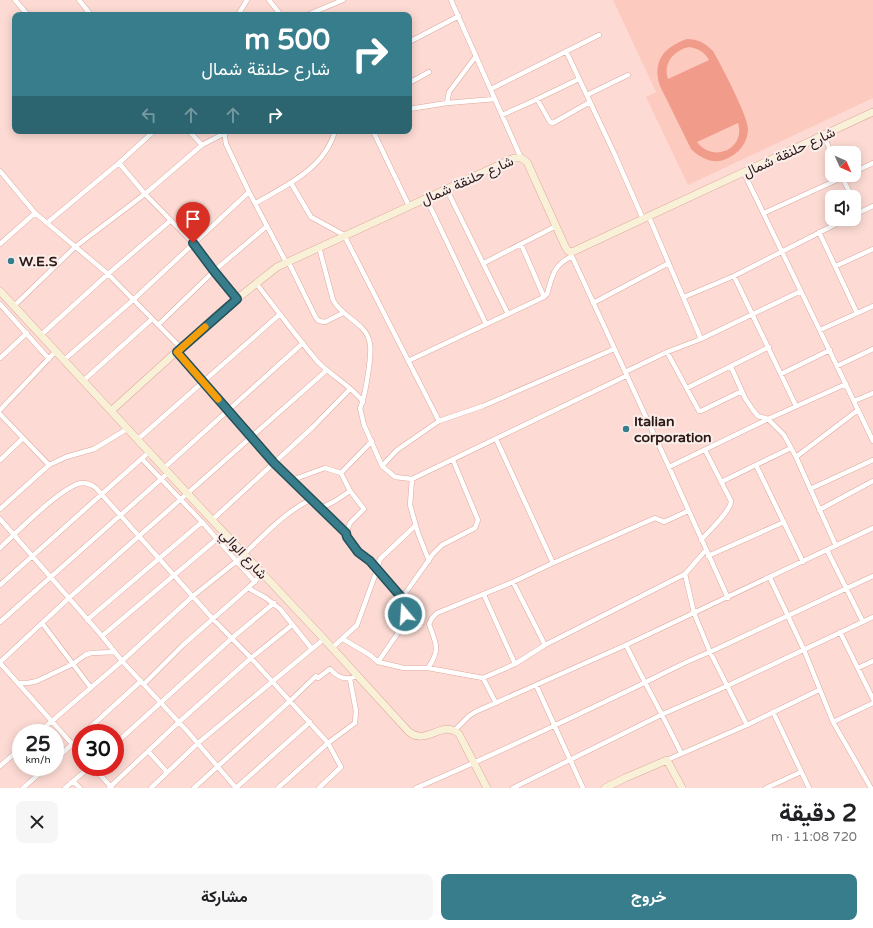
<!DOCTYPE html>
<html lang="ar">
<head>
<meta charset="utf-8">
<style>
  :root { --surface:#fff; --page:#f6f6f6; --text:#202124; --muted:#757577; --accent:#387d8b }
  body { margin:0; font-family:"Varela Round",Vazirmatn,sans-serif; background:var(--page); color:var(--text); direction:rtl; height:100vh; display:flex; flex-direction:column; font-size:15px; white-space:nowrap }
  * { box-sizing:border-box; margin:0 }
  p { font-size:13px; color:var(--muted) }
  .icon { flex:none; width:22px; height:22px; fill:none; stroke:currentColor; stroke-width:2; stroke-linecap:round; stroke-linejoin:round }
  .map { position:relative; height:788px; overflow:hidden; direction:ltr }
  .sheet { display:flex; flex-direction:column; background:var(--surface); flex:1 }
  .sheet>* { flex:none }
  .guide { position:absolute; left:12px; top:12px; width:400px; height:122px; border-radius:8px; box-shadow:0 2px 10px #0003; direction:rtl; background:#387d8b; color:#fff; overflow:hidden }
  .needle { width:26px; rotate:135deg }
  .tools { position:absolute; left:825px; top:146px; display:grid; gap:8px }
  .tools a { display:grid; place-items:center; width:36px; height:36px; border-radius:8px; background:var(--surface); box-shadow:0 2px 10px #0003; font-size:20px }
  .speed { position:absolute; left:12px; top:724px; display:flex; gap:8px; font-size:20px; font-weight:700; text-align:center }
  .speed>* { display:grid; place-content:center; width:52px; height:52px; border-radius:50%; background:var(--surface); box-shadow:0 2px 10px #0003; line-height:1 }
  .speed small { font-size:10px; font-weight:400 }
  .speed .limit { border:6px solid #d22; background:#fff; color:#111 }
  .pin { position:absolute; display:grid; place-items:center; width:34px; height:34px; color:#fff; margin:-41px -17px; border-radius:50% 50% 50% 0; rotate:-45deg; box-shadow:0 0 4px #0007 }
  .pin .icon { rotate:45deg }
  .me { position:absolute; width:44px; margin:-22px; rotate:342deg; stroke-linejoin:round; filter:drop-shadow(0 0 3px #0008) }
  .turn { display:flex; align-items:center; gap:14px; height:84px; padding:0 16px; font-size:18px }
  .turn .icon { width:52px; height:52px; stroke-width:2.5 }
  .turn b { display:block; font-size:28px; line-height:34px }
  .lanes { display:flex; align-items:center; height:38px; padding:0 16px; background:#0003; justify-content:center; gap:20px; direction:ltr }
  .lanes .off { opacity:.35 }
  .round { display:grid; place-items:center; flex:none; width:42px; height:42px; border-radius:8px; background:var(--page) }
  .headline { display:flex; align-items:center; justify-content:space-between; height:68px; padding:0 16px }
  h1 { font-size:24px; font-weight:700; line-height:30px }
  .button { display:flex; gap:8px; margin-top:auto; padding:8px 16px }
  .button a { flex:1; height:46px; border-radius:8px; background:var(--accent); color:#fff; font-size:16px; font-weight:700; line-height:46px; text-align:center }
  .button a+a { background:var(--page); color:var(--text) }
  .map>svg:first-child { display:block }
  .built { fill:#fdcabf }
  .pitch { fill:#f19c8a; fill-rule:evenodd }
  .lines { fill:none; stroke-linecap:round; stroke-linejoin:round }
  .street-casing { stroke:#dda89c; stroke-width:5.5 }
  .secondary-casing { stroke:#dda89c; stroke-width:8 }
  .street { stroke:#fff; stroke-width:4.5 }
  .secondary { stroke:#f9f1d7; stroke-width:7 }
  .route-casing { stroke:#24515a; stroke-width:10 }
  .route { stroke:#387d8b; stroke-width:7 }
  .slow { stroke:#f59e0b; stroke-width:7 }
  .poi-dot { fill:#387d8b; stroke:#faeeeb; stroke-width:1.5 }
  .labels { text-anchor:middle; stroke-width:4; stroke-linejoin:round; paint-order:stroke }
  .street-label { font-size:14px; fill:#2d1915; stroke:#faeeeb }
  .poi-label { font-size:14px; font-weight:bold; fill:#2d1915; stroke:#faeeeb; text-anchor:start }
</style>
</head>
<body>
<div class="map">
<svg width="873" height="788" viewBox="0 0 873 788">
  <rect width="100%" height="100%" fill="#fddbd4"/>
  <path class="built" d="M613 0H873V98L688 185 646 97 656 92Z"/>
  <path class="pitch" d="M687 39C698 39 705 43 713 51 721 65 748 116 748 129 748 142 739 154 726 159 713 165 700 158 691 149L660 86C652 61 664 47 687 39ZM689 47C698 49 704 51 709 60L668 79C663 63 673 51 689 47ZM738 123C746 148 714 164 697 142Z"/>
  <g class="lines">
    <defs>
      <path id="street" d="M15 0 28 15
        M79 0 91 15
        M269 0 281 15
        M451 0 521 158
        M238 15 247 0
        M307 15 343 0
        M409 42 459 16
        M566 51 615 155 643 219
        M409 83 429 72
        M491 89 599 35
        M587 95 628 75
        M537 99 550 122 553 123 590 102
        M447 103 449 92 476 56
        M409 109 447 103 495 99
        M502 115 529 103 579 79
        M189 131 202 145
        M224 131 226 144 249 192 286 262
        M373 131 409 206
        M824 136 832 155
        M119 163 145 194 193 243 214 271 237 299
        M0 171 35 213 108 274 181 348
        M854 172 873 163
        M744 173 873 441
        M841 175 852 197
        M291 183 311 217 344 235 439 421
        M446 188 508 314
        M426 198 486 324
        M854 202 859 212
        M256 203C287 185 325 168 335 131
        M764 213 848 175
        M854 215 873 206
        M649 217 701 339
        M48 222 119 163 154 131
        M819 232 857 313
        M0 244 35 213
        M521 244 544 297
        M319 247 333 300C340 313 352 318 362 328 366 332 369 338 370 344 372 355 365 398 360 408L364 425 382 466 395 477 412 479 626 376
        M570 252 669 467 728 598
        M288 261 316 318 319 321 325 322 343 313
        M484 263 556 226
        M836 266 873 249
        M734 276 796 406
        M256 283C276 309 296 336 317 361 330 375 353 387 363 402
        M684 297 734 276 846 219
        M593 303 669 263
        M0 304 49 359
        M14 306 75 247 145 194 202 145 225 133
        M158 325 214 271 267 226
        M820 330 873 306
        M41 335 108 274 170 221
        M177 352 274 463 312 499
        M667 352 699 411H701L742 391
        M0 358 27 333
        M64 360 133 300 249 192
        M408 361 544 297 547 294C553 274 553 266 572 256
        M837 366 873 349
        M731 367 745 398 753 410 758 416 768 419 784 435 796 457 836 546
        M625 372 667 352 701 339 801 291
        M781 374 830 350
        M83 381 152 319
        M687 388 769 347
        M854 401 873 393
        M0 410 56 351
        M0 414 49 465
        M496 439 553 563
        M137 440 280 314
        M796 457 858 410
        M142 459 202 522 255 582
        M0 460 23 438
        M756 465 803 562
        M382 466 397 450 439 421 483 406 614 349
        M669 467 768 419 846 384
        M164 468 303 343
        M341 473 372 441
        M412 479 410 505 418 533 429 561
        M292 480 325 468 341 473 350 491 364 509 350 523 346 533
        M721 482 791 448
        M810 489 873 460
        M321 508 335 501 350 491
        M0 509 49 465 66 457 94 449 127 429
        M819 510 873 481
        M0 519 102 636 122 661 188 732 236 788
        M212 520 313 427 350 389
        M701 540C708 532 731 511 731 501L705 450
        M0 548C16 533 63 485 82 483 87 483 92 485 96 488L213 619 251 658 328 743 341 767 319 788
        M827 550 863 622
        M708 556 784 522
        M685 574 694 613 710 652 747 725
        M770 578 804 650 833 722 871 788
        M513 582 545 645
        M0 585 149 452
        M248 588 266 598 280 609 312 649
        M484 595 515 664
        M87 620 202 522
        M0 622 168 473
        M42 623 91 688
        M840 632 873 699
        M102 636 217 539
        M343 639 370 655 378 662 404 668H428C441 649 436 644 429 624L432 618 437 613 513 582 553 563 655 518 664 522 688 511
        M626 645C644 682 664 717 681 753
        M332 648 357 625 377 570 380 559 416 525
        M0 662 69 598 327 370
        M378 662 400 630 405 614 402 598 433 554 442 545 475 528 478 520 453 460
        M0 663 81 754
        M428 668 483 678 515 664 545 645 685 574 706 550
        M858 668 873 661
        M483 678 496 703
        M18 683H28L37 681 73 664 85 655 91 653 115 652
        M144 684 183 645 248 588 262 574
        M536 685 583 788
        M773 712 809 788
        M833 722 873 703
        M455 730 469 716 475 712 626 645 873 528
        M38 733 122 661 193 596 238 560 244 554C265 534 286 511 312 499L346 533C349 546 360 552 369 560 381 572 391 586 402 598
        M84 733 141 681
        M115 744 232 638 274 603
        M148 751 167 772
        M55 760 81 736
        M667 760 747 725 819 690
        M0 766 21 748
        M93 767 112 788
        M73 781 80 788
        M23 788 47 767
        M65 788 90 767
        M109 788 179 722 251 658 292 625
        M151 788 198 743 324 639
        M194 788 290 701 316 676 318 678 330 669C338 678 346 681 357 676
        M236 788 310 722
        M278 788 328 743 355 723 356 711 350 679
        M416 788C485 759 552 727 619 695 650 681 679 664 710 652L873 576
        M513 788 663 714 727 686 873 617
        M766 788 801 772"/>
      <path id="secondary" d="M0 291 200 507 324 639 409 732C427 746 442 719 459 734L487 788
        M111 411 218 314 277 267 514 158H521L527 162 565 246 568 251 572 252 873 112
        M605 788 625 778 667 760 682 788"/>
    </defs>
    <use href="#street" class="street-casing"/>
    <use href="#secondary" class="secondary-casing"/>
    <use href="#street" class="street"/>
    <use href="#secondary" class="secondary"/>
  </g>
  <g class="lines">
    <defs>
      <path id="route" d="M193 243 214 271 237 299 177 352 274 463 346 533 347 537 358 552 370 561 402 598 405 614"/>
    </defs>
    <use href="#route" class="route-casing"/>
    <use href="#route" class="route"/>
    <path class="slow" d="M205 327 177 352 218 399"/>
  </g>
  <g class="poi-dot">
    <circle cx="11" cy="261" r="4"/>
    <circle cx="626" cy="429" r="4"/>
  </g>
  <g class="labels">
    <g class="street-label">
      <text transform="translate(789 152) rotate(-25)" y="5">شارع حلنقة شمال</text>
      <text transform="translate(467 180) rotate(-24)" y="5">شارع حلنقة شمال</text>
      <text transform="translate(244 554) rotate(47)" y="5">شارع الوالي</text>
    </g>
    <g class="poi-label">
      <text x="19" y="266">W.E.S</text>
      <text x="634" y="426">Italian<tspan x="634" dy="16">corporation</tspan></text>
    </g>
  </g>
</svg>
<div class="tools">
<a><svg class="needle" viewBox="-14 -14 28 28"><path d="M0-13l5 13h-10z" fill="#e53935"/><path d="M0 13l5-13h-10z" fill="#757577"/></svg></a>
<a><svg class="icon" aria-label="sound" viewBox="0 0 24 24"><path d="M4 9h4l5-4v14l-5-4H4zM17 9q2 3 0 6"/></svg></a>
</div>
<div class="speed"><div>25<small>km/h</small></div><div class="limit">30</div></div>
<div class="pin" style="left:193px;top:243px;background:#d93025"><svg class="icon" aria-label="arrive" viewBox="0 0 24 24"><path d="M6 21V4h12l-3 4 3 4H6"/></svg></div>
<svg class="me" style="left:405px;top:614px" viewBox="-20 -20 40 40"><circle r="17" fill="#387d8b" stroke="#fff" stroke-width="3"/><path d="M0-11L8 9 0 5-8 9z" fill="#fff"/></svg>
<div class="guide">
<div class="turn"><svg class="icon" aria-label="right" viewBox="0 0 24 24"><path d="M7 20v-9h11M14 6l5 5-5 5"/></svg><div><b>500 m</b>شارع حلنقة شمال</div></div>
<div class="lanes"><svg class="icon off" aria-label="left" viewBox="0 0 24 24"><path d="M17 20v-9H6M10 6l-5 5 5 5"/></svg><svg class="icon off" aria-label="ahead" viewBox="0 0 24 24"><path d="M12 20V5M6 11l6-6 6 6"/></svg><svg class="icon off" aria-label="ahead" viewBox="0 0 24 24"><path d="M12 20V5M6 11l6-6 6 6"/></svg><svg class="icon" aria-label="right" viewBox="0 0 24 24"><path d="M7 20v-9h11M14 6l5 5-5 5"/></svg></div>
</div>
</div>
<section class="sheet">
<div class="headline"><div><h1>2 دقيقة</h1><p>720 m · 11:08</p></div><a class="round"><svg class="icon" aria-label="close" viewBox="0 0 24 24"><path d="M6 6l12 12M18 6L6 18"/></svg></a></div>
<div class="button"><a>خروج</a><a>مشاركة</a></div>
</section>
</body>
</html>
